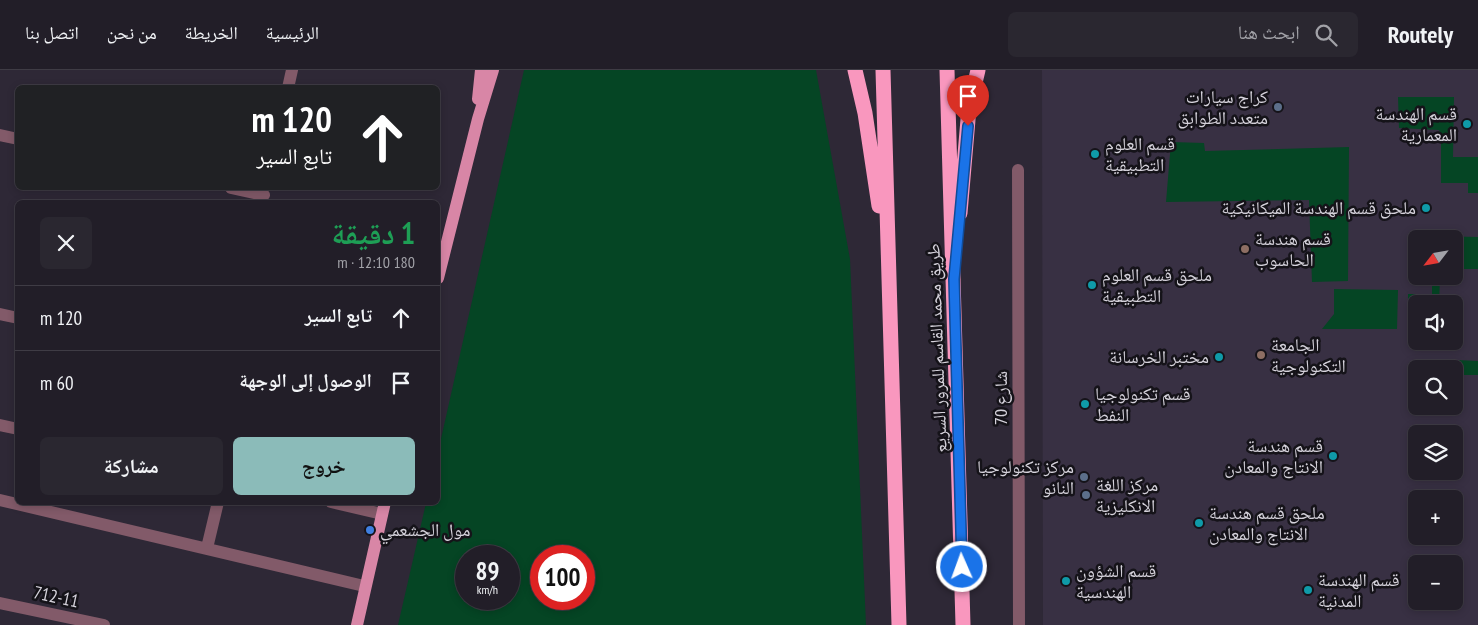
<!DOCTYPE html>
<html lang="ar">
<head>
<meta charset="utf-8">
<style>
  :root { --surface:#221e28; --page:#2a2730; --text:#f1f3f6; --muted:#a2a2a8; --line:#3f3c45; --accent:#8bbbb9 }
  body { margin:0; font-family:"PT Sans Narrow","Noto Naskh Arabic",sans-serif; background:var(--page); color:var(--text); direction:rtl; height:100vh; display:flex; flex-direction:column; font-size:19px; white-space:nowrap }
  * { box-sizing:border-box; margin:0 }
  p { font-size:16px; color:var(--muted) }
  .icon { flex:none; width:28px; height:28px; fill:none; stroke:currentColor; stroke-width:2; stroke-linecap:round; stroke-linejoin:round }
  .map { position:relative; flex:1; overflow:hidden; direction:ltr }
  .side { position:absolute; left:15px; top:130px; width:425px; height:305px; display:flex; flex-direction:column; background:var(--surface); border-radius:8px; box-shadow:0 2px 8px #0003,0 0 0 1px var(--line); direction:rtl }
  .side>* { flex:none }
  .top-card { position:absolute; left:15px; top:15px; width:425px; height:105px; border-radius:8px; box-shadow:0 2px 8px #0003,0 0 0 1px var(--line); direction:rtl; background:#202124; color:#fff; overflow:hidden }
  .needle { width:32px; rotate:239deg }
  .tools { position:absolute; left:1408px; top:160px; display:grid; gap:10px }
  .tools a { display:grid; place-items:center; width:55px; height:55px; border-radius:8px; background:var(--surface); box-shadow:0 2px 8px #0003,0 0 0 1px var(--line); font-size:25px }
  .speed { position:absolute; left:455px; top:475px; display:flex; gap:10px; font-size:25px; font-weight:700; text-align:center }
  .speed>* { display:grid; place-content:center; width:65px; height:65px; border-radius:50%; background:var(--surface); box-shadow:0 2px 8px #0003,0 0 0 1px var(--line); line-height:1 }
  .speed small { font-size:12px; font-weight:400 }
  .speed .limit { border:8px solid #d22; background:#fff; color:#111 }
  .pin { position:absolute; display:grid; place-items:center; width:42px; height:42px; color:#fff; margin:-51px -21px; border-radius:50% 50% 50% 0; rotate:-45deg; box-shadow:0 0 5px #0007 }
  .pin .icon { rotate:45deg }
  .me { position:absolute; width:55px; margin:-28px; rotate:358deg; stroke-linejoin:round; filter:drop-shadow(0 0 4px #0008) }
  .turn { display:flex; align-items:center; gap:18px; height:105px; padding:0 25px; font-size:22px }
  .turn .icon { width:65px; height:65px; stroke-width:2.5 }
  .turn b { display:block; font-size:35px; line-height:42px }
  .round { display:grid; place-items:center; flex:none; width:52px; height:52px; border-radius:8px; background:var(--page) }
  .head { display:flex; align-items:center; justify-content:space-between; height:85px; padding:0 25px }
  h1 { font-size:30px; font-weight:700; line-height:38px; color:#1e9e55 }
  .primary-button { display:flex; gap:10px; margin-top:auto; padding:10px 25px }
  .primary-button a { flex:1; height:58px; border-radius:8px; background:var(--accent); color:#111; font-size:20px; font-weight:700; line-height:58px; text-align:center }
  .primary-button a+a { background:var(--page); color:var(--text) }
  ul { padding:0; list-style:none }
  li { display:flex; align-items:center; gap:15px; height:65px; padding:0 25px; border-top:1px solid var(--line) }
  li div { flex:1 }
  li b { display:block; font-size:19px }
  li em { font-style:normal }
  header { display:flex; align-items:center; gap:30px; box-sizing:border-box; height:70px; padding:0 25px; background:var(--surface); border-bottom:1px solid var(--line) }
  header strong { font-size:24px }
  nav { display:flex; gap:28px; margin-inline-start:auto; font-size:18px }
  .search { width:350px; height:45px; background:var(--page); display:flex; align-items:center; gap:12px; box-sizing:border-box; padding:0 18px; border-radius:8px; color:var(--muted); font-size:19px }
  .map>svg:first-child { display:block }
  .built { fill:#383043; fill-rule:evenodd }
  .green { fill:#054524; fill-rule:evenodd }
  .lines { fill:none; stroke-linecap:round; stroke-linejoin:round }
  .minor { stroke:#825a69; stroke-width:12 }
  .major { stroke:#d886a6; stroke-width:12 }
  .highway { stroke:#f997be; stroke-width:15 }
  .route-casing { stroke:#114b97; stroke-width:12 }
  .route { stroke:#1a73e8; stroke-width:9 }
  .service-dot { fill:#5c6f8a; stroke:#151319; stroke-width:2 }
  .culture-dot { fill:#0f9aa8; stroke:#151319; stroke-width:2 }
  .education-dot { fill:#8d6e63; stroke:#151319; stroke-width:2 }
  .shop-dot { fill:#3f7fe0; stroke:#151319; stroke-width:2 }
  .labels { text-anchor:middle; stroke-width:5; stroke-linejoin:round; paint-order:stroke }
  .poi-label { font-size:18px; fill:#d5d2db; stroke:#151319; text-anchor:start }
  .street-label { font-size:18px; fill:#d5d2db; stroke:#151319 }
</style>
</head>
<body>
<header>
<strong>Routely</strong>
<div class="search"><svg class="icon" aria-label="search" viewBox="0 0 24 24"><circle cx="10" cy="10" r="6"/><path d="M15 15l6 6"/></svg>ابحث هنا</div>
<nav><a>الرئيسية</a><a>الخريطة</a><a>من نحن</a><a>اتصل بنا</a></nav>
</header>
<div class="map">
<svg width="1478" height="555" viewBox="0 0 1478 555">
  <rect width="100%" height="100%" fill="#2e2836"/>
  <path class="built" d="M1042 0H1478V555H1043ZM1416 169H1454V206H1416ZM1416 234H1454V271H1416ZM1416 299H1454V336H1416ZM1416 364H1454V401H1416ZM1416 429H1454V466H1416ZM1416 494H1454V531H1416Z"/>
  <path class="green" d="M524 0H816L850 189 866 555H398L426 433 438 432V382ZM466 486H509V529H466ZM584 486V529H541V486Z
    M1398 27H1454L1453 87H1478V123H1468V113H1441V64L1439 60 1399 58Z
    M1171 72 1204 73 1205 81 1349 77 1348 211 1312 212 1309 130 1166 132Z
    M1432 166 1478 167V199H1454V169H1432Z
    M1432 206H1440L1439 234H1432Z
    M1334 219 1398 220 1397 259H1322L1334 244Z
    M1408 224H1422V234H1416V259H1408Z
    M1456 290 1478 291V305H1456Z"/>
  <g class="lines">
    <path class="minor" d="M288 18 292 0
      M0 65 18 69
      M1018 100 1019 555
      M231 118 264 125
      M0 244 18 248
      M0 355 18 359
      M0 430 364 516
      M331 432 382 444
      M207 478 218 432
      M0 533 104 555"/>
    <path class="major" d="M478 29 481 0
      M438 208 478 49 493 0
      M357 555 385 432"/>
    <path class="highway" d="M855 0 865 43 879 136
      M883 0 899 555
      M947 0 963 555
      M960 143 969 38 978 0"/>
  </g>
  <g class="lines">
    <defs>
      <path id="route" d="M962 497 954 209 968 56"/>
    </defs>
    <use href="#route" class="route-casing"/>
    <use href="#route" class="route"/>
  </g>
  <g class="service-dot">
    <circle cx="1278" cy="37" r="5"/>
    <circle cx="1084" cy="407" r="5"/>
    <circle cx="1086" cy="425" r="5"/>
  </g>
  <g class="culture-dot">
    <circle cx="1467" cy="54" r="5"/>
    <circle cx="1095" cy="84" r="5"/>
    <circle cx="1426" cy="138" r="5"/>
    <circle cx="1092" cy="215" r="5"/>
    <circle cx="1219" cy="287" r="5"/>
    <circle cx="1085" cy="334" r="5"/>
    <circle cx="1333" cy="386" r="5"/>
    <circle cx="1199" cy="453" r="5"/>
    <circle cx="1066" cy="511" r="5"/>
    <circle cx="1308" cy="520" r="5"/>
  </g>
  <g class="education-dot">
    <circle cx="1245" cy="179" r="5"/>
    <circle cx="1261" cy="285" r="5"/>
  </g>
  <circle class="shop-dot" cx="370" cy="460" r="5"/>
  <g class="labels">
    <g class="poi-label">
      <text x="1268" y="33" text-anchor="end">كراج سيارات<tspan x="1268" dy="21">متعدد الطوابق</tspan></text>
      <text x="1457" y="50" text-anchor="end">قسم الهندسة<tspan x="1457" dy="21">المعمارية</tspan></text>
      <text x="1105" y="80">قسم العلوم<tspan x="1105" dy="21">التطبيقية</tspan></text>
      <text x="1416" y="144" text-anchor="end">ملحق قسم الهندسة الميكانيكية</text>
      <text x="1255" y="175">قسم هندسة<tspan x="1255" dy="21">الحاسوب</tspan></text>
      <text x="1102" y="211">ملحق قسم العلوم<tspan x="1102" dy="21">التطبيقية</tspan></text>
      <text x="1271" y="281">الجامعة<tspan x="1271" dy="21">التكنولوجية</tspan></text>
      <text x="1209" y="293" text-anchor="end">مختبر الخرسانة</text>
      <text x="1095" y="330">قسم تكنولوجيا<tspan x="1095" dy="21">النفط</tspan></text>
      <text x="1323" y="382" text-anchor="end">قسم هندسة<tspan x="1323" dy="21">الانتاج والمعادن</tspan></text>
      <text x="1074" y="403" text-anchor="end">مركز تكنولوجيا<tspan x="1074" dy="21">النانو</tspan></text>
      <text x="1096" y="421">مركز اللغة<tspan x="1096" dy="21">الانكليزية</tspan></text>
      <text x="1209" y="449">ملحق قسم هندسة<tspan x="1209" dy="21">الانتاج والمعادن</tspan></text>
      <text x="380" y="466">مول الجشعمي</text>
      <text x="1076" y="507">قسم الشؤون<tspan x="1076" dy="21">الهندسية</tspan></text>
      <text x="1318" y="516">قسم الهندسة<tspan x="1318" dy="21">المدنية</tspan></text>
    </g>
    <g class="street-label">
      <text transform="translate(937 278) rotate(-92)" y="6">طريق محمد القاسم للمرور السريع</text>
      <text transform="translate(1001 328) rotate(-90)" y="6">شارع 70</text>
      <text transform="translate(56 527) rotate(12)" y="6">712-11</text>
    </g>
  </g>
</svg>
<div class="tools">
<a><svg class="needle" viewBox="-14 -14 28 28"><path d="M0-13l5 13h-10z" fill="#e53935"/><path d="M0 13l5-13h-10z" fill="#a2a2a8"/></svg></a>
<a><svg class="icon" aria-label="sound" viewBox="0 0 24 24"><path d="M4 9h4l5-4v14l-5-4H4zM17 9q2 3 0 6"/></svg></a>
<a><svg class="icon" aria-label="search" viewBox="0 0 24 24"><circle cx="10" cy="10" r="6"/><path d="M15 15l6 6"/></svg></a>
<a><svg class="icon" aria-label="layers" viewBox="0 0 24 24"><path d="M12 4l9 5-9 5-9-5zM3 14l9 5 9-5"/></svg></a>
<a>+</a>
<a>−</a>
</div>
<div class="speed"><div>89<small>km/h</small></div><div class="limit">100</div></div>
<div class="pin" style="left:968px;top:56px;background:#d93025"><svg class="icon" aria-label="arrive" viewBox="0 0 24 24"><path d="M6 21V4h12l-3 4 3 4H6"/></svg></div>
<svg class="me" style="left:962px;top:497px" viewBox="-20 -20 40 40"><circle r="17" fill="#1a73e8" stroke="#fff" stroke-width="3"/><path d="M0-11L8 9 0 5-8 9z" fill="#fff"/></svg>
<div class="top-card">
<div class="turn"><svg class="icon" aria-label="ahead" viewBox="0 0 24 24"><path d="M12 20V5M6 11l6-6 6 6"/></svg><div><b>120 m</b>تابع السير</div></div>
</div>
<section class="side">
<div class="head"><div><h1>1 دقيقة</h1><p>180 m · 12:10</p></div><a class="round"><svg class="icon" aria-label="close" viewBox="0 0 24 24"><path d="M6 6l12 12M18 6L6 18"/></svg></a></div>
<ul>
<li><svg class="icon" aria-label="ahead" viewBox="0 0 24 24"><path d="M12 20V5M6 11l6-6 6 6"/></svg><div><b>تابع السير</b></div><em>120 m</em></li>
<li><svg class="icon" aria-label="arrive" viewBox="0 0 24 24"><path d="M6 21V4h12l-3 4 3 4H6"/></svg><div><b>الوصول إلى الوجهة</b></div><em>60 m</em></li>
</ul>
<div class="primary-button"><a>خروج</a><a>مشاركة</a></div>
</section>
</div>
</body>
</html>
